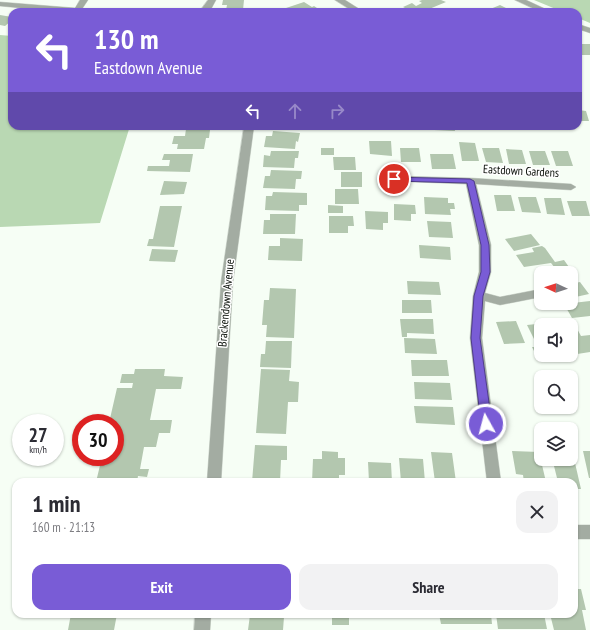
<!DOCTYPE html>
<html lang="en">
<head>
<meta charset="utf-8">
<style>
  :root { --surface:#fff; --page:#f2f2f3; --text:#2b2b33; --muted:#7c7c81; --accent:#795cd6 }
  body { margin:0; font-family:"PT Sans Narrow",sans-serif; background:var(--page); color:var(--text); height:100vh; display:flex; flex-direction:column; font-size:15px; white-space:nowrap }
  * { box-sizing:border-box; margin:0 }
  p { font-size:13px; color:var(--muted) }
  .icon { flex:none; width:22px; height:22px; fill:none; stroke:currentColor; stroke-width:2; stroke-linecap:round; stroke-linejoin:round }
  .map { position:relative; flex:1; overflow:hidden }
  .side { position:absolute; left:12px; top:478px; width:566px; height:140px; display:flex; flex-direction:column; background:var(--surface); border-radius:12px; box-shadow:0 1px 3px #0004 }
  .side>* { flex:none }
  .banner { position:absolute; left:8px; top:8px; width:574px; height:122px; border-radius:12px; box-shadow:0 1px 3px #0004; background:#795cd6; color:#fff; overflow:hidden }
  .needle { width:26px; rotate:273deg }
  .buttons { position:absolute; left:534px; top:266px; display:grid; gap:8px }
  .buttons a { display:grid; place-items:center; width:44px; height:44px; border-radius:8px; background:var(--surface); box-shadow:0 1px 3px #0004; font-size:20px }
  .speed { position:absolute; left:12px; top:414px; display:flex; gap:8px; font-size:20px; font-weight:700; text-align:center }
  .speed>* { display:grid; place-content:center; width:52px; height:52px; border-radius:50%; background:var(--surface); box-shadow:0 1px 3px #0004; line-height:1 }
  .speed small { font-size:10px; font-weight:400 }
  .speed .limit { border:6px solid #d22; background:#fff; color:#111 }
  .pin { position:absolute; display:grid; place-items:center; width:34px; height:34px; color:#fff; margin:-17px; border:2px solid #fff; border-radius:50%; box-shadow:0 1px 4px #0007 }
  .me { position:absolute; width:44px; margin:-22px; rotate:353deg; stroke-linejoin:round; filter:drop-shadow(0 0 3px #0008) }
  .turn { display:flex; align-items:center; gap:14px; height:84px; padding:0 20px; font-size:18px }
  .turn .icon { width:52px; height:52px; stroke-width:2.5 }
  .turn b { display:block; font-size:28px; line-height:34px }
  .lanes { display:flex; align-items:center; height:38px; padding:0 20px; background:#0003; justify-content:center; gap:20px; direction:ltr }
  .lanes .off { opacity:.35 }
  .round { display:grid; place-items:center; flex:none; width:42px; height:42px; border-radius:12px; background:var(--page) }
  .headline { display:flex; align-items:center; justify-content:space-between; height:68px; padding:0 20px }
  h1 { font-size:24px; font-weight:700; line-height:30px }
  .primary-button { display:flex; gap:8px; margin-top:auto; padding:8px 20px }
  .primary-button a { flex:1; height:46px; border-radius:12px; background:var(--accent); color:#fff; font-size:16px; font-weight:700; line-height:46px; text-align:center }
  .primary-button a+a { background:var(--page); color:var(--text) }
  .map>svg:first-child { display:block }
  .green { fill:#b9d8b3 }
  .building { fill:#b3c7af }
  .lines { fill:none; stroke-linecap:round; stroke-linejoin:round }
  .street-casing { stroke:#d0d8cf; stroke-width:1 }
  .street { fill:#a3aca2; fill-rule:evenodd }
  .route { fill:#795cd6; stroke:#4f3c8b }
  .labels { text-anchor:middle; stroke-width:3; stroke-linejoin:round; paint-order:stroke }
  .street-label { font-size:12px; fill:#090f08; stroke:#fff }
</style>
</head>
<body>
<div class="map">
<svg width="590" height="630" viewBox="0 0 590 630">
  <rect width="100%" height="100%" fill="#f6fef5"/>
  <path class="green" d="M534 0H590V23L578 18V12H563Z
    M0 35 12 36V126H130L100 223 0 227Z"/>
  <path class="building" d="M223 0H244L243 10H226L227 5H222Z
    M422 0H441L446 2 422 12H413L403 7 412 3 416 6 422 3 419 1Z
    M304 2 312 7 314 6 323 12H308L305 10 292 12 286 8Z
    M500 5 510 10 506 12H483Z
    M0 15 12 17V20L5 26 0 25Z
    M578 44H590V55H579Z
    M578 110 586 111 589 121H578Z
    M433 126H454L455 131 434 130Z
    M186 129 210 130 209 138H206L204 149H177L178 144H172L174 136H185Z
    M273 131 300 133 298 142 296 141 295 149 264 147 266 136H272Z
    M369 141H391L392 156 370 154Z
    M459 142 475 143 479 161H462Z
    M321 148H334V155H321Z
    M400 148H419L421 162H401Z
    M482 148H499L503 163 486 162Z
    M506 149 522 150 526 164H509Z
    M271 151H299L298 158H295L294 168 263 167 264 155 270 156Z
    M529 151H545L550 165H533Z
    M551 151H568L573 166H556Z
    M164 154H193L190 172 147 171 148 166H169L170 160H162Z
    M430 154H453L456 169H432Z
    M333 157H355L356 170H334Z
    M271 170 302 171 301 179H296L295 189 263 188 265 176H270Z
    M341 172H362V187H341Z
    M164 181 187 182 184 194 160 195Z
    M335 189H358L359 204H335Z
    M273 192 307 193V205H299V211L265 210 266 196H272Z
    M494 195H511L515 211H497Z
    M424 197 448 198V203H454L455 209H450L451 215 425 214Z
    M518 197H536L541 213 522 212Z
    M544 198H561L565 215 547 214Z
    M567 201H586L590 216H572Z
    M394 204 415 205 416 214H411V221L394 220Z
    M328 205 343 206V213H328Z
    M160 206H182L174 247 147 246 149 239H153Z
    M365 211 388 212V223H383V230L366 229Z
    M270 214H296L295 234H263L264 220H270Z
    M329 216H353L354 226H348V233H329Z
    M427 221 451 222 453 238 429 237Z
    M531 234 540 245 514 251 505 239Z
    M280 238 303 239 302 261 268 260 269 246H280Z
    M419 245 450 247 451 260 420 258Z
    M542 246 545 248 555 262 564 260 576 277 571 278V273H542L540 271 555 268 551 263 524 267 516 255 534 252 532 248Z
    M152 249 178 250 175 262 149 261Z
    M407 281 439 282 441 295 408 294Z
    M580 282 589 294 571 298V284Z
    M270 288 296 289 294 338 266 337 267 325H262L264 300H269Z
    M402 300H431L432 313H402Z
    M590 301V316L572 318 564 304Z
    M400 319H433L434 334 407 333V337H402Z
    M516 321 525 343 504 344 496 322Z
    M546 323 547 325H541V350L534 351 532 347H538L527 325Z
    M575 325 581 336 590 335V352L571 355V326Z
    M404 338 435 339 437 354 405 353Z
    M266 341H292L291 368 260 367 261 354H265Z
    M411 360H447L449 376H412Z
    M135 369H165L164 376 183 377 181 389H156L150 420H172L170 433H159L156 447H144L140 469H149L147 477 138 476 137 482H96L102 457H115V423H109L117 388H132L133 383H120L122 374H134Z
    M261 369 290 370 289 381 299 382 298 402H288L286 434 256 433Z
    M414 382 450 383 452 400 415 399Z
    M414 406 453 407 455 425 416 423Z
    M255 445 287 446V460H281L280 482H252Z
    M572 450 581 489H574V482H558L554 466H548L546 459H571Z
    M322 451 338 452V458H345V475H339V482H312L313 459H322Z
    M512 451 539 452 546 482H524L523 475 516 474Z
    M583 451H590V478H589Z
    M431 452 452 453 456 482H435Z
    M399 458 423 459 425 482H401Z
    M368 462 391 463 392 482H369Z
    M574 589H581L586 610H582L586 630H554L550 614H574Z
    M71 614H117L114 630H68Z
    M332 614H349V625H332Z
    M395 614H434V616L395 615Z
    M439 614H491L492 624H441Z
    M496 614H544L547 629H498Z
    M250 615 284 617 283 630H248Z"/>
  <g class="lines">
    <defs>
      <path id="street" d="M80 0H88L82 9 93 10 94 12H63L0 6V2L75 8Z
        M208 0H216L210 11 199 12Z
        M335 0H345L364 12H354Z
        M515 0H526L552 12H541Z
        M127 10H172L176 12H126Z
        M578 24 590 28V33L578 29Z
        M244 126H254L233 282 221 482H207L221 282Z
        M394 176 470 178 571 184 576 187 571 190 476 184 491 245V272L485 293 500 297 541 289V297L500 305 485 301 482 338 501 482H487L470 338 473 296 479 272V245L466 184 390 181 389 179 390 177Z
        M574 525H590V539H574Z
        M195 614H211L210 630H194Z"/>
    </defs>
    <use href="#street" class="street-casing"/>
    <use href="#street" class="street"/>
  </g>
  <path class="route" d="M391 177 470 179 474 181 489 245 490 272 483 296 480 338 492 424 490 426H483L481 424 471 338 474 296 481 272V245L467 183 394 181 390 179Z"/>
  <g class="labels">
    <g class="street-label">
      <text transform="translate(521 171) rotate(3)" y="4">Eastdown Gardens</text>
      <text transform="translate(226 303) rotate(-85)" y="4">Brackendown Avenue</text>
    </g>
  </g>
</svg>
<div class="buttons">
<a><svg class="needle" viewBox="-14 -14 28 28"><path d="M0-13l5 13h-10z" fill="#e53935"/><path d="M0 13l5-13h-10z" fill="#7c7c81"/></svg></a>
<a><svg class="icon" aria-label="sound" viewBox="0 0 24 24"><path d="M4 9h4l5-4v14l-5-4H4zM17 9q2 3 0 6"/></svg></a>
<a><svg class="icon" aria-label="search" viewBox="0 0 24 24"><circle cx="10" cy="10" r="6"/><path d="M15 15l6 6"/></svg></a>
<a><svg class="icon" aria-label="layers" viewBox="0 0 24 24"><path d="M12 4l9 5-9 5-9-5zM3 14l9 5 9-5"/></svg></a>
</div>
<div class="speed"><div>27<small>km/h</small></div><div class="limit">30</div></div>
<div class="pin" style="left:394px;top:179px;background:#d93025"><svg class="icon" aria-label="arrive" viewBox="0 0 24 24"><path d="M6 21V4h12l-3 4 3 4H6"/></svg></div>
<svg class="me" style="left:486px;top:424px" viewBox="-20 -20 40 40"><circle r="17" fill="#795cd6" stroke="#fff" stroke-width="3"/><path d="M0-11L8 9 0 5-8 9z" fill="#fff"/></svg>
<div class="banner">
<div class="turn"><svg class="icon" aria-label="left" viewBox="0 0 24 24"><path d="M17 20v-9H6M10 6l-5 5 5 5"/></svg><div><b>130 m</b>Eastdown Avenue</div></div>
<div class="lanes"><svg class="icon" aria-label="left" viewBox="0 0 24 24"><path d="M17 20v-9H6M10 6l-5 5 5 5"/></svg><svg class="icon off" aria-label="ahead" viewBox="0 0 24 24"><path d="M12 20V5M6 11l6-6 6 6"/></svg><svg class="icon off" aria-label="right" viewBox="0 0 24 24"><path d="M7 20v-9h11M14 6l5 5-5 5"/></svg></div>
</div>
<section class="side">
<div class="headline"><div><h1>1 min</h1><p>160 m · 21:13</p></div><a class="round"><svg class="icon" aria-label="close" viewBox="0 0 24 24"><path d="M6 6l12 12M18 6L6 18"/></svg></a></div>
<div class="primary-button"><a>Exit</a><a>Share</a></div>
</section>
</div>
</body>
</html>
